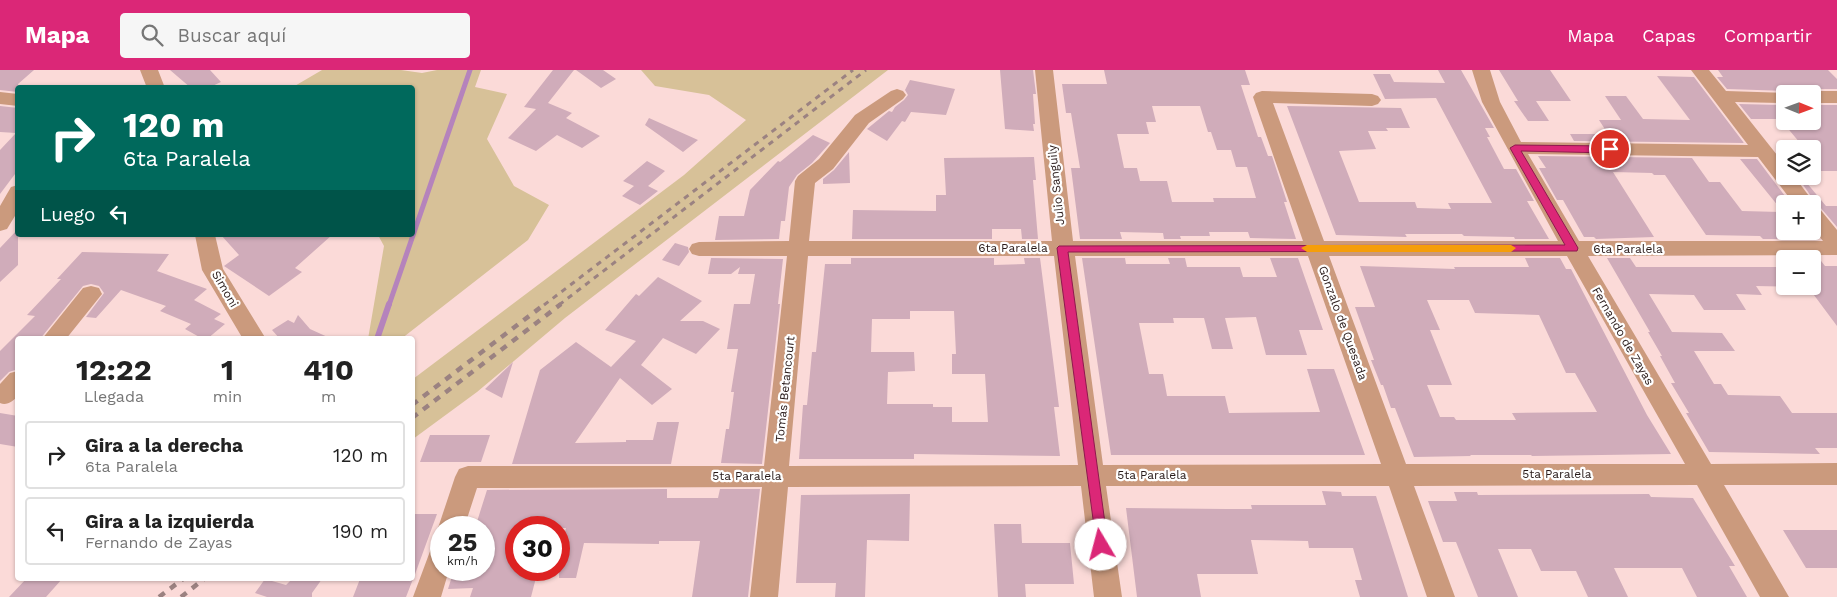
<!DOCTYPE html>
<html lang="es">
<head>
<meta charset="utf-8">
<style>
  :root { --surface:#fff; --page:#f6f6f6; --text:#222; --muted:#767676; --line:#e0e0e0; --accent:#db2777 }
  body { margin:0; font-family:"Work Sans",sans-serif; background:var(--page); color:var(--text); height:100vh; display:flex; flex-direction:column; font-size:19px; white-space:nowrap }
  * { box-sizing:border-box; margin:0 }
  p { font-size:16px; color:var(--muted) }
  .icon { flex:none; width:28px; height:28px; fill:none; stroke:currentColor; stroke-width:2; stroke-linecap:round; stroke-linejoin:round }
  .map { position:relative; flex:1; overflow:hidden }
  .panel { position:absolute; left:15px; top:266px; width:400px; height:245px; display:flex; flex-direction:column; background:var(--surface); border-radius:5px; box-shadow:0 1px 4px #0004 }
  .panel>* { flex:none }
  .banner { position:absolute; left:15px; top:15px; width:400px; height:152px; border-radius:5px; box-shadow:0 1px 4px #0004; background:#00695c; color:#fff; overflow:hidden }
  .needle { width:32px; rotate:91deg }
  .fabs { position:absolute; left:1776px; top:15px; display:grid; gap:10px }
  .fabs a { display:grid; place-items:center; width:45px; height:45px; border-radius:5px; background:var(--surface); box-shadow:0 1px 4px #0004; font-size:25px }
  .speed { position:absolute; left:430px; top:446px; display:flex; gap:10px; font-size:25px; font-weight:700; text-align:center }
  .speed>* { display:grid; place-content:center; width:65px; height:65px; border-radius:50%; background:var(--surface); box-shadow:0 1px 4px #0004; line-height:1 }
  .speed small { font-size:12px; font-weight:400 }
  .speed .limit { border:8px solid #d22; background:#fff; color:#111 }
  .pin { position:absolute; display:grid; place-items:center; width:42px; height:42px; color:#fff; margin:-21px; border:2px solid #fff; border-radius:50%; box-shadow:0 1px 5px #0007 }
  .me { position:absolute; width:55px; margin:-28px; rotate:352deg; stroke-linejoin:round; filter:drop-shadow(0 0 4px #0008) }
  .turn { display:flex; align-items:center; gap:18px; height:105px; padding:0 25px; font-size:22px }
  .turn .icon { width:65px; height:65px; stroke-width:2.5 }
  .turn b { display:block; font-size:35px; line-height:42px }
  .then { display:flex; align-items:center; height:48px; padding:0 25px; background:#0003; gap:10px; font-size:19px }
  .eta { display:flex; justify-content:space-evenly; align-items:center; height:85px; text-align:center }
  .eta b { font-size:30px; font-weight:700; line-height:35px }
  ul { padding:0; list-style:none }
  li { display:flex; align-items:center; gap:15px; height:68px; margin:0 10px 8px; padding:0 15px; border:2px solid var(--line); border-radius:5px }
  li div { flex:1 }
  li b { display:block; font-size:19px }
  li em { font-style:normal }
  header { display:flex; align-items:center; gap:30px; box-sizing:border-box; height:70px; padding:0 25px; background:var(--accent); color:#fff }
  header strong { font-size:24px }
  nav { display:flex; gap:28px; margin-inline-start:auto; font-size:18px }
  .search { width:350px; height:45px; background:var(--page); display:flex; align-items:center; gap:12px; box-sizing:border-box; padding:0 18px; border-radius:5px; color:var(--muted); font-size:19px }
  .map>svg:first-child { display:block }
  .green { fill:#d7c198 }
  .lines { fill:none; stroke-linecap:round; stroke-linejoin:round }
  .stream-far1 { stroke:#b583bc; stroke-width:5 }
  .stream { stroke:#b583bc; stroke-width:6 }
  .building { fill:#d0acba; fill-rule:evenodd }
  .minor { fill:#cb9a7d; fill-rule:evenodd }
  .rail-far1 { stroke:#9b8281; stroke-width:3; stroke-dasharray:5.5 5.5; stroke-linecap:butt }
  .rail { stroke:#9b8281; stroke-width:4.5; stroke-dasharray:7 7; stroke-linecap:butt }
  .route { fill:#db2777; stroke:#8e194d }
  .slow { fill:#f59e0b }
  .labels { text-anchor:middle; stroke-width:4.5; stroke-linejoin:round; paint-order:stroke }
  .street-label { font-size:12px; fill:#281a19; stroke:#fff }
</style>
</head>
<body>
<header>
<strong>Mapa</strong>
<div class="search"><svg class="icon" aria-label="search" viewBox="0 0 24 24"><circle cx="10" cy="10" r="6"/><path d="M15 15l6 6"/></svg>Buscar aquí</div>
<nav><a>Mapa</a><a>Capas</a><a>Compartir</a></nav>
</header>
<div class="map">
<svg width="1837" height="527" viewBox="0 0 1837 527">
  <rect width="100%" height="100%" fill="#fbdad8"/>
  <path class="green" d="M322 0H401L422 3 437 0H481L475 17 507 24 487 69 514 116 549 135 528 170 401 269H368L384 176 378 165H412V18L293 17Z
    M641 0H888L565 248 477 322 413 369V309L684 105 746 50 709 25 655 16Z"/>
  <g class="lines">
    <path class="stream-far1" d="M389 235 470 0"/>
    <path class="stream" d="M377 269 389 234"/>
  </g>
  <path class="building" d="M0 0H34L18 14V22L0 20Z
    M170 0H210L221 12 208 18H191Z
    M553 0H574L548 33 572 43 566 48 600 66 582 78 557 65 536 81 508 68 536 39 524 37Z
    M576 0H603L616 9 601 18Z
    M1000 0H1033L1036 24H1033L1035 54H1033L1034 61 1005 59Z
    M1104 0H1245L1250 15H1241L1258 67H1261L1268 86H1272L1287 132H1284L1296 169 1250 168 1248 162H1209L1210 166H1180L1181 169H1164L1163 163 1120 162 1122 169H1080L1071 98H1080L1071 43H1066L1062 14H1107ZM1152 36H1200L1208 62H1211L1217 80H1231L1236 97H1247L1256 128H1213L1214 132H1172L1167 111H1140L1137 98H1124L1117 64H1149L1146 52H1156Z
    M1438 0H1461L1494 58H1485L1490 67H1487L1504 99H1516L1534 131H1527L1549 169H1515L1514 167 1464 166 1462 164H1405L1407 167 1336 165 1287 36 1401 38 1410 58H1386L1388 61H1368L1376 79 1339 81 1359 132H1415L1417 138 1451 139 1448 133H1492L1436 28 1385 29 1373 4H1390L1394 12 1445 13Z
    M1499 0H1550L1571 31H1536L1549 51H1528L1514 31H1518Z
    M1718 0H1828L1837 9V19H1812L1803 24H1793L1791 21 1727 19 1717 7H1723Z
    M1657 6 1694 7 1744 73 1574 71 1570 64H1608L1599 50H1621L1605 26H1626L1643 49 1690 50Z
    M910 10 955 19 946 45 911 42 905 52 902 51 887 71 867 59 889 41 892 42 895 37 904 30 908 25 905 20Z
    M1739 34 1785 35V51H1812V35H1837V101H1812V79H1805L1780 49H1751Z
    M0 36 18 38V100L0 124V80L16 63 0 62Z
    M649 48 698 70 683 82 645 55Z
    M813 65 830 73 812 93 797 105 789 117 785 151H781L779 169 715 170 719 146H744L750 120 778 91 780 92Z
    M849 82 850 113 823 114V109L834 100Z
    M1538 86 1692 88 1709 112H1720L1742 141 1783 142 1740 89H1757L1791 134H1785V161H1812L1816 166H1802L1804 169H1763L1760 166 1706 165 1665 105H1654L1652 103 1613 102 1654 167 1596 169 1594 167H1584L1563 130H1557L1539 98H1546Z
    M1034 87 1036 110H1033L1038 169H1022L1021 159H992V169H852L853 140 936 141V125H946L944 88Z
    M647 91 665 101 648 116 658 121 640 135 622 126 634 116 623 111Z
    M1797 106H1801L1826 136H1837V157L1820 137 1817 135Z
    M18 159V195L0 212V178Z
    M221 165H332L295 198 302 202 269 226 224 196 239 185Z
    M675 173 688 177 689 182 679 196 662 190Z
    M82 182 169 184 157 201 207 219 194 230 221 244 214 249 225 254 207 269H203L185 259 191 254 160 241 166 236 121 220 96 248 86 247 104 223 99 216 91 214 83 216 40 269 18 267V299L9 302 0 311V281L35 246 27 245 61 209H57Z
    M1776 187H1818L1825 196H1837V256L1808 217 1756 216 1762 225 1736 224 1746 240H1704L1694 225 1649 224 1672 262 1722 263 1735 281H1694L1714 314H1721L1728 325 1780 326 1792 343H1837V378H1815L1820 384 1709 382 1686 343H1689L1671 313H1675L1660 286H1662L1648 262H1650L1607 188H1630L1636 197H1783ZM1785 189H1812V216H1785Z
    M711 188 783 189 778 234H780L762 394 721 393 726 359H729L734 322H731L738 279H727L734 234H750L755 204H738L740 197 731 204H708Z
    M851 188H994V195L1025 194 1024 188H1040L1059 337H1054L1060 386 914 384V389H799L803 335H807L812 282H816L825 194H851ZM910 241H954L956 284H952V304H985L988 352H952V337H933V334H887L888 302 915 301 914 282H871L872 249H910Z
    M1082 188H1125L1126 194H1170L1168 188H1185L1187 197H1240L1243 207H1277L1270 188H1298L1323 260H1299L1307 285H1266L1256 247 1225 248 1233 279H1212L1204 248H1173L1174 253H1139L1149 304H1163L1167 326H1225L1229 343 1320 342 1307 299H1334L1365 385H1111Z
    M1525 188H1560L1566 199H1571L1647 345 1671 384 1532 386 1531 385H1470L1471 386 1414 387 1395 338H1391L1383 315H1381L1371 290H1374L1355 237H1375L1360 196 1455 199 1454 197H1529ZM1427 230H1469L1475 243 1539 245 1566 303H1575L1597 342 1512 343 1516 350H1456L1454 347H1440L1427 315H1452L1430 260H1440Z
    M658 207 702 231 680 251H703L720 259 696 284 663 268 641 295 672 319 652 335 620 308 575 373 626 372V370H653L657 352H679L671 394H512L540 300 576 272 611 297 636 271 605 260 636 224 639 226Z
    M298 245 310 259 332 269H280L272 260 288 250 294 253Z
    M513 292 502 328 485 319Z
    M0 343 18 346V377L0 374Z
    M430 365H490L481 392H420Z
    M667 419V428H718L720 419H760L748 527H692L700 471H659V474L584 473 576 508H559V486L566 458H516V500H538L531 527H470L473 518 448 519 454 500H484V458H475L487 420Z
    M1322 421 1341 422 1342 426H1376L1408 527H1360L1355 510H1362L1353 478H1309L1308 471 1251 470 1258 504H1197L1201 527H1137L1126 438 1226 439H1252L1251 435H1326Z
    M1454 422H1477L1478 425 1649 424 1651 427 1693 428 1735 496H1729L1747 527H1697L1682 498H1614L1628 527H1588L1576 501H1541L1531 479H1498L1518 527H1478L1456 472H1443L1428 431H1457Z
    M910 424 909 471 867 470 865 527H835L836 513H796L801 425Z
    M412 444H437L414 507H412Z
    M994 454H1021L1022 473H1070L1074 514H1025L1026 527H998Z
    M1783 460H1837V498H1806Z
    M26 509H62L46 527H9Z
    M265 509 286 515 292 509H322L312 523V527H267L255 523Z
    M360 509H413L406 527H353Z"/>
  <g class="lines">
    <path class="minor" d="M140 0H158L165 18H147Z
      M1035 0H1053L1073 171H1303L1253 27 1256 23 1262 21 1372 24 1378 26 1381 30 1378 34 1372 36 1273 33 1324 171H1558L1482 32 1472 0H1490L1500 32 1521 72 1748 75 1691 0H1709L1726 21 1791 23 1785 24V33L1735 32 1785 95V106H1794L1815 134 1814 136 1819 138 1837 160V185L1588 186 1711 394 1837 393V415H1724L1789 527H1760L1697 415 1414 416 1455 527H1427L1389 416H1106L1122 527H1094L1081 416 788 417 778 527H750L762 417 477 418 464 458H441V465L438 458 455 407 459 399 468 396H764L787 186H699L692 184 689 179 692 174 699 172 789 171 795 111 798 106 819 89 855 45 891 21 897 19 903 21 906 25 903 29 869 53 833 99 815 113 809 171H1052ZM1528 84 1758 87 1794 134H1812V158L1823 171H1579ZM808 186H1054L1078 395 789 396ZM1075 186H1308L1381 394 1103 395ZM1329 186H1567L1685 394H1406Z
      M1812 21H1837V33H1812V24H1805Z
      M0 22 18 24V36L0 34Z
      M18 115V141L7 159 0 161V136L11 117Z
      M195 165H215L223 199 266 269H243L202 200Z
      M91 216 99 218 102 224 66 269H42L83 218Z
      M18 301V326C13 331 7 336 0 333V314L10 303Z
      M441 473V500H449L441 527H413L432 476Z"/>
    <path class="rail-far1" d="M544 235 853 0
      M559 235 866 0"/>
    <path class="rail" d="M412 335 545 234
      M412 348 561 234
      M159 527 183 509
      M181 527 204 509"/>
  </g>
  <path class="route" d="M1515 75 1610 76 1615 79 1610 83 1521 81 1578 178 1577 181 1068 182 1108 475 1106 479 1101 481 1097 479 1057 178 1059 176 1565 175 1510 78Z"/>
  <path class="slow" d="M1307 175H1511L1516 178 1511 182H1307L1301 178Z"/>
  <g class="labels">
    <g class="street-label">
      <text transform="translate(1056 115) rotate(-96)" y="4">Julio Sanguily</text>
      <text x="1013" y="182">6ta Paralela</text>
      <text x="1628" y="183">6ta Paralela</text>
      <text transform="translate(225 219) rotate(60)" y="4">Simoni</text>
      <text transform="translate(1343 253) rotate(70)" y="4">Gonzalo de Quesada</text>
      <text transform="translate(1623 266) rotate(60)" y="4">Fernando de Zayas</text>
      <text transform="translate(785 319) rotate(-84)" y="4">Tomás Betancourt</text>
      <text x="1557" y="408">5ta Paralela</text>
      <text x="1152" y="409">5ta Paralela</text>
      <text x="747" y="410">5ta Paralela</text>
    </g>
  </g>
</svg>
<div class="fabs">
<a><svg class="needle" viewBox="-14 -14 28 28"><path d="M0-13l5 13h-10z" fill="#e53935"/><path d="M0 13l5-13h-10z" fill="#767676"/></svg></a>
<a><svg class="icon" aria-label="layers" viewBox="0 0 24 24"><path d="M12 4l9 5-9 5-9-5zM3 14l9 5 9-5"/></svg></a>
<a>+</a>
<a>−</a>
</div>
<div class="speed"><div>25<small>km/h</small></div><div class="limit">30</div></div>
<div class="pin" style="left:1610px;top:79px;background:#d93025"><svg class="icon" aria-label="arrive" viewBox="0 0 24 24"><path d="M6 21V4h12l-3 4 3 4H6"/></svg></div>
<svg class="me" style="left:1101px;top:475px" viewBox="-20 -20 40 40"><circle r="19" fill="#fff"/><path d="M0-13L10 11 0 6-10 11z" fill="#db2777"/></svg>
<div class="banner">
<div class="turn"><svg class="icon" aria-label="right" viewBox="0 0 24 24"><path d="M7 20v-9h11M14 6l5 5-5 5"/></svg><div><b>120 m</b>6ta Paralela</div></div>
<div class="then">Luego<svg class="icon" aria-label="left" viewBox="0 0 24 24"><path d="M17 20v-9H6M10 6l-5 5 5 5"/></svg></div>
</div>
<section class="panel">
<div class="eta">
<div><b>12:22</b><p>Llegada</p></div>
<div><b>1</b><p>min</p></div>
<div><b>410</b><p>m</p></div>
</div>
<ul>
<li><svg class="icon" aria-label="right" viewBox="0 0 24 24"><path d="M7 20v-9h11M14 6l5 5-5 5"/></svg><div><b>Gira a la derecha</b><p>6ta Paralela</p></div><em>120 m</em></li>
<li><svg class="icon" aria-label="left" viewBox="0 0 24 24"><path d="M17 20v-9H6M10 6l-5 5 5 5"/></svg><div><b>Gira a la izquierda</b><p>Fernando de Zayas</p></div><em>190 m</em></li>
</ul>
</section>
</div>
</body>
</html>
